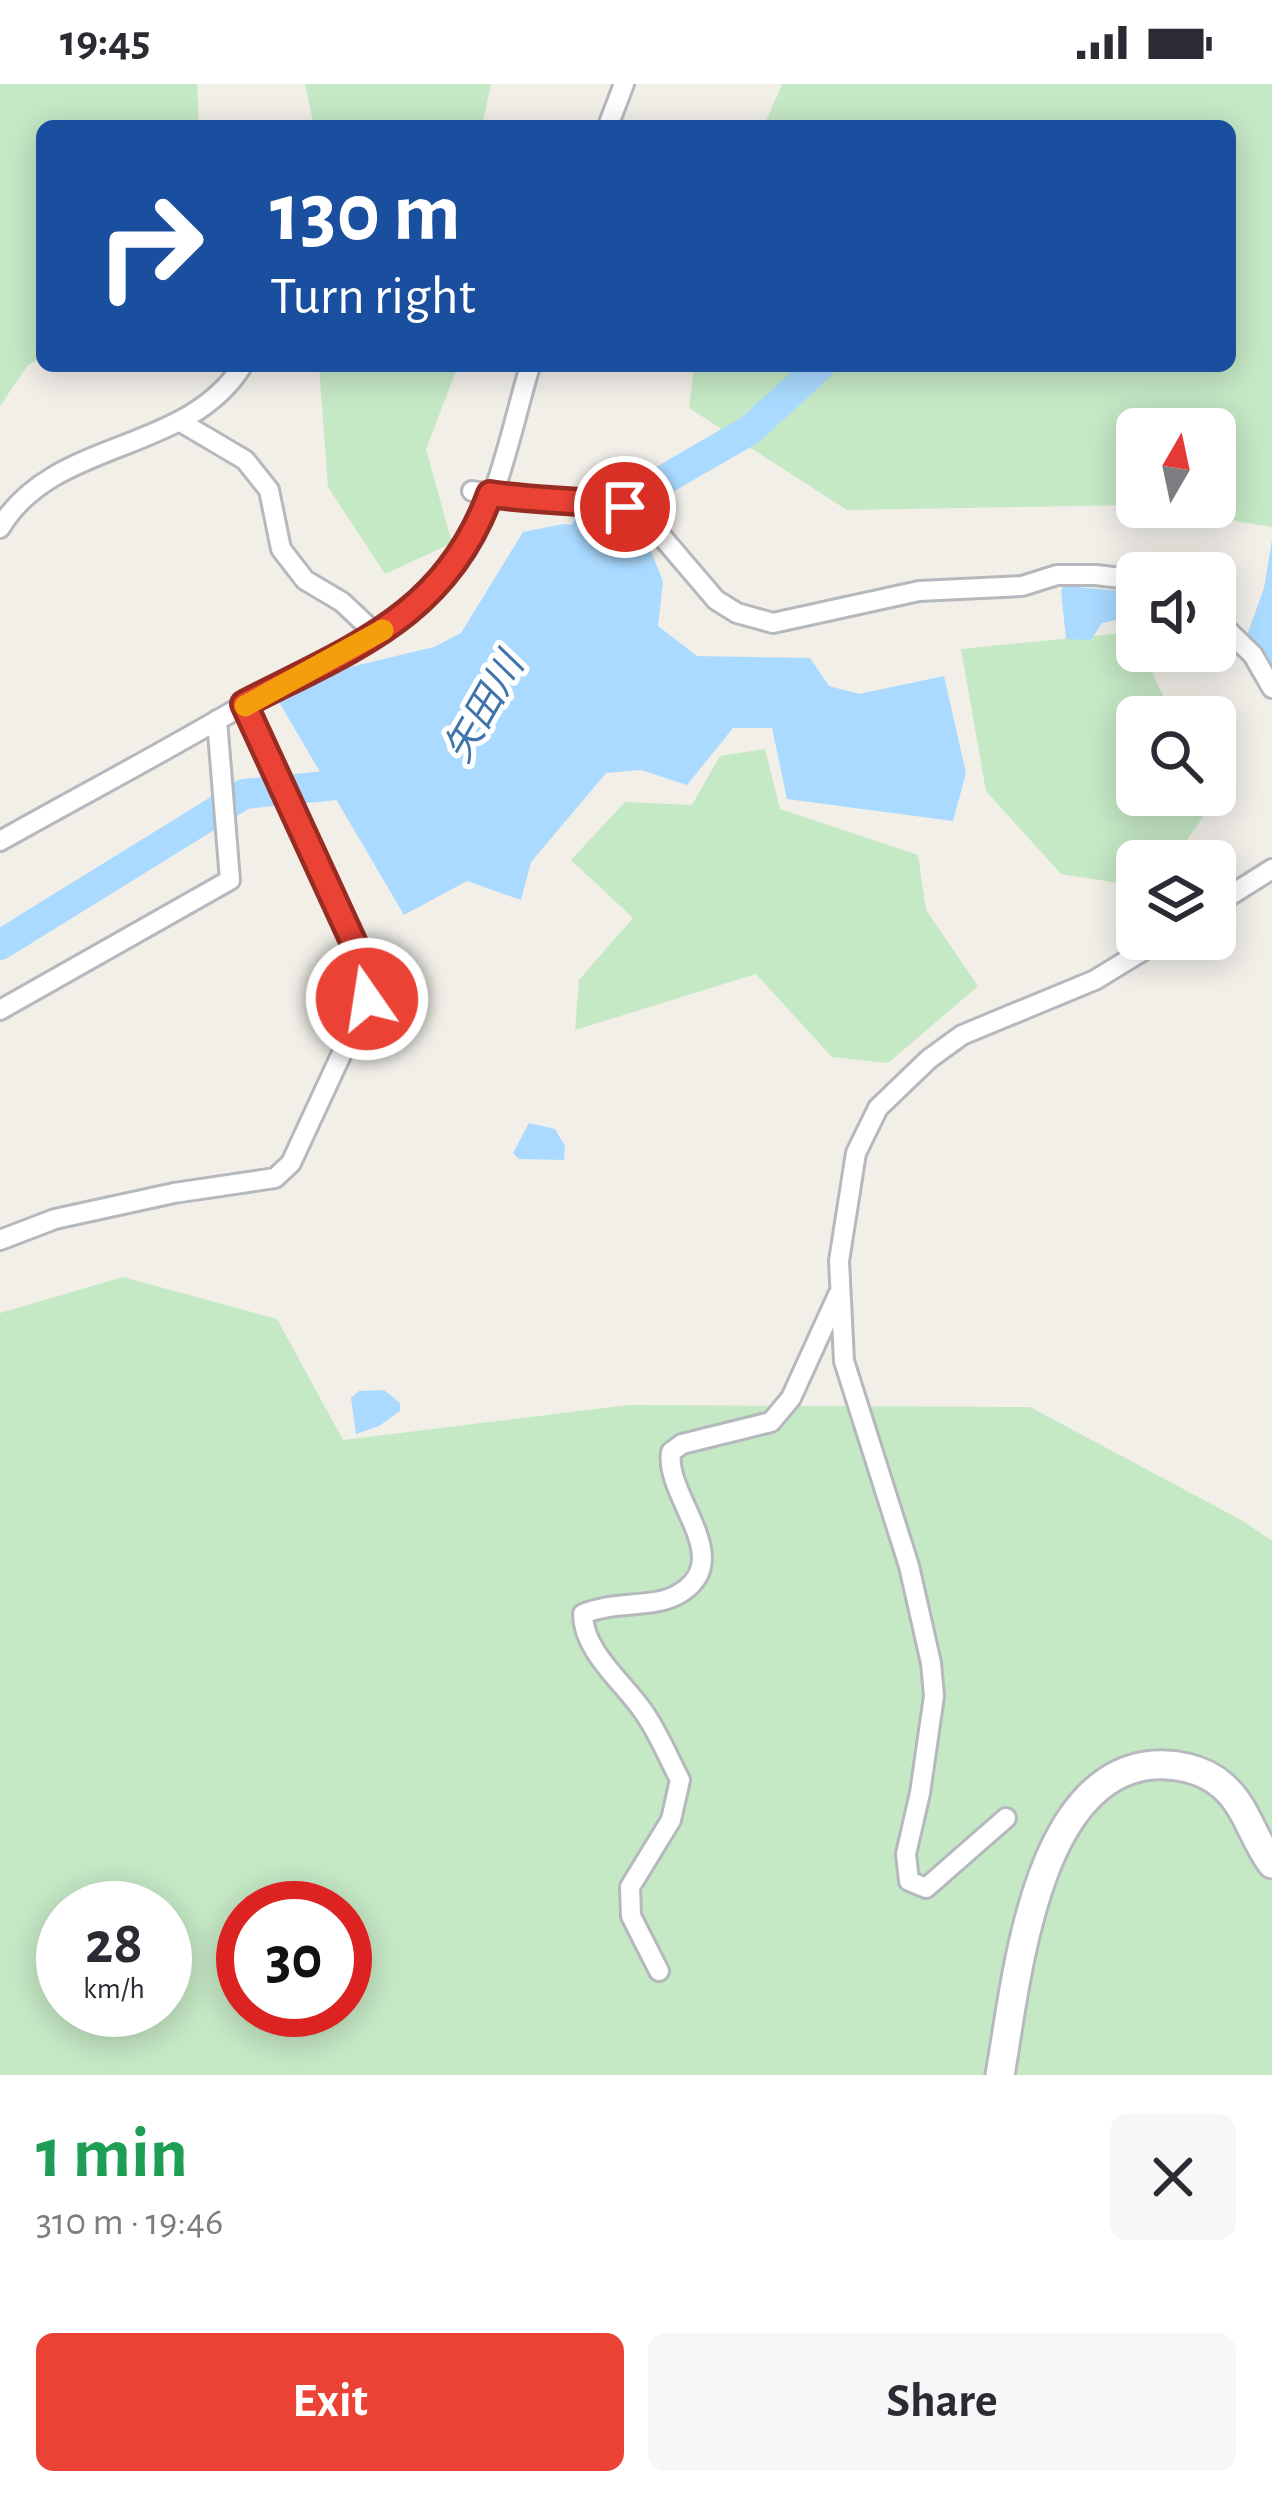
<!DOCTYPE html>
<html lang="en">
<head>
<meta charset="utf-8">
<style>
  :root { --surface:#fff; --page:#f7f7f7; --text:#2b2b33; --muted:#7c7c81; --accent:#ea4335 }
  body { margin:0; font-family:"Alegreya Sans","Noto Sans JP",sans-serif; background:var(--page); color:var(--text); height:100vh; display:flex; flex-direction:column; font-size:45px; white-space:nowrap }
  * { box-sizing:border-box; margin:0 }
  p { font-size:39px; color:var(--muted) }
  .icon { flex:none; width:66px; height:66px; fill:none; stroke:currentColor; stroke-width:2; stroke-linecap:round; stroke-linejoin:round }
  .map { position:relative; height:1991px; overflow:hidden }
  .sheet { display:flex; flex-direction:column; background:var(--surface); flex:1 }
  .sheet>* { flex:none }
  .guide { position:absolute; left:36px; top:36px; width:1200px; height:252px; border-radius:18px; box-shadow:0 6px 30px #0003; background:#1a4fa0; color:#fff; overflow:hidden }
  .needle { width:78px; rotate:9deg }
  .fabs { position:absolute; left:1116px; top:324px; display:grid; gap:24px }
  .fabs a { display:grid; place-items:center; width:120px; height:120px; border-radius:18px; background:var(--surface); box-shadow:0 6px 30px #0003; font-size:60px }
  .speed { position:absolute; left:36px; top:1797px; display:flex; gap:24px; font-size:60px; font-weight:700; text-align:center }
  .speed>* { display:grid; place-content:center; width:156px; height:156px; border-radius:50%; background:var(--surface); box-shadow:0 6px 30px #0003; line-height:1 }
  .speed small { font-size:30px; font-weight:400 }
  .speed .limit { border:18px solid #d22; background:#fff; color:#111 }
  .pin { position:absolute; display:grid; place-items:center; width:102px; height:102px; color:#fff; margin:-51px; border:6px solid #fff; border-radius:50%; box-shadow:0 3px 12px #0007 }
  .me { position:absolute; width:132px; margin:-66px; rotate:347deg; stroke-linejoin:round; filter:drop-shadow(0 0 9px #0008) }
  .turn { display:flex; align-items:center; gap:42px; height:252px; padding:0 36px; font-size:54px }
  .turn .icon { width:156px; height:156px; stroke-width:2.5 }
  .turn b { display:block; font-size:84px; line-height:102px }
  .round { display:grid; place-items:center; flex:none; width:126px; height:126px; border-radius:18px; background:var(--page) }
  .head { display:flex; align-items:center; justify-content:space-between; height:204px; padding:0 36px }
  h1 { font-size:72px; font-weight:600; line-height:90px; color:#1e9e55 }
  .action { display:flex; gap:24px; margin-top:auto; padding:24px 36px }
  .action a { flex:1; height:138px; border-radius:18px; background:var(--accent); color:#fff; font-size:48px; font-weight:600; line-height:138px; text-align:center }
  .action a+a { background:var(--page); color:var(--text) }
  .status { display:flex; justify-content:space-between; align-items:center; height:84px; padding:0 60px; background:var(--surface); direction:ltr }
  .status svg { height:33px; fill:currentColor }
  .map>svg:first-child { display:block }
  .green { fill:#c5e8c5; fill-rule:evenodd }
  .water { fill:#aadaff }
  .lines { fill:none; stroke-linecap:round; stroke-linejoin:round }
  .river { stroke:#aadaff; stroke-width:30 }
  .street-casing { stroke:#b5b8bc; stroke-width:24 }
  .secondary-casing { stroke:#b6babf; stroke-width:33 }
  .street { stroke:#fff; stroke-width:18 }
  .secondary { stroke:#fff; stroke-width:27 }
  .route-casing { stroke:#982c22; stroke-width:30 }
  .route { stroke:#ea4335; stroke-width:21 }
  .slow { stroke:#f59e0b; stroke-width:21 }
  .labels { text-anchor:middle; stroke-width:10; stroke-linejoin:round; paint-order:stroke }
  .water-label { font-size:39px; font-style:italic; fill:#4174aa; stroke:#fff }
</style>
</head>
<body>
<div class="status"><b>19:45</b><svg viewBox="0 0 49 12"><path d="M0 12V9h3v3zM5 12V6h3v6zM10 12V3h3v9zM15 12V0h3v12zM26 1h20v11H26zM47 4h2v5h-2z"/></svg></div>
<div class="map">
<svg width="1272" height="1991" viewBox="0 0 1272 1991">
  <rect width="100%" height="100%" fill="#f1efe8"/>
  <path class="green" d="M0 0H197L199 42H42V274L28 281 0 322Z
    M305 0H491L482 42H314Z
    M782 0H1272V443L1151 423H1215V345H1137V421L847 426 689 324 694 282H1230V42H764Z
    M319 282H458L426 365 452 459 385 490 328 403Z
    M1133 548 1137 567H1142L1173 633H1137V711H1200L1206 729 1172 777H1137V802L1061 790 986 707 961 565Z
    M765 665 780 725 918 771 926 826 978 902 888 979 832 973 756 890 575 946 579 896 633 834 571 776 625 718 692 721 720 672Z
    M123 1193 277 1235 343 1356 629 1321 1030 1323 1243 1437 1272 1457V1991H0V1229ZM63 1824H165V1926H63ZM243 1824H345V1926H243Z"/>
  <path class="water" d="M564 440 621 447 647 458 663 497 658 542 697 572 810 574 829 602 859 610 944 592 966 689 953 737 787 715 772 644H733L687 701 641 686 606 689 531 778 521 816 467 797 404 831 279 618 342 585 434 563 461 549 523 448Z
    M1272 456V587L1246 554 1264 504Z
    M1064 502 1134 508 1120 535 1102 539 1091 556 1066 555 1061 506Z
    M529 1039 555 1045 565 1062 564 1076 519 1075 513 1069Z
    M384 1306 400 1319V1327L379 1342 356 1350 351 1314 359 1307Z"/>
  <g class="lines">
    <path class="river" d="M567 477 591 438 750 346 820 282
      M0 861 244 710 367 698"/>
    <defs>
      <path id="street" d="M608 42 624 0
        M179 337 245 376 269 406 281 465 305 496 342 518 377 551
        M472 407 531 416 568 414 625 423 652 441 716 516 737 529 773 539 919 507 1022 502 1057 491H1096L1137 496
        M0 444C53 354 186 371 242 282
        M1215 534 1253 571 1272 604
        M0 757C82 711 166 667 247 619 320 575 405 549 458 478 498 424 511 345 530 282
        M1215 821 1272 785
        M0 926 230 796 217 636
        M0 1156 55 1135 174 1109 275 1094 291 1079 367 915 369 893 244 620
        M1006 1734 926 1804 909 1797 906 1770 920 1709 934 1612 931 1579 909 1482 844 1277 839 1177 856 1069 878 1024 929 975 962 951 1095 896 1162 855
        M659 1887 631 1832 630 1803 671 1736 680 1696C668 1673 658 1648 643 1627 623 1598 583 1567 583 1530 613 1517 650 1524 675 1512 741 1478 664 1414 671 1368L682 1360 771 1338 791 1314 838 1211"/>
      <path id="secondary" d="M1000 1991C1016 1901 1033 1701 1145 1682 1172 1678 1203 1684 1223 1702 1247 1723 1253 1755 1272 1780"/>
    </defs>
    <use href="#street" class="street-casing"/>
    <use href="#secondary" class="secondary-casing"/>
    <use href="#street" class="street"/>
    <use href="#secondary" class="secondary"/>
  </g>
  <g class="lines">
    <defs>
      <path id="route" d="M367 915 369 892 244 620C352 564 445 533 490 410 535 417 580 416 625 423"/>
    </defs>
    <use href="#route" class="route-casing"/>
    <use href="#route" class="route"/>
    <path class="slow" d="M245 622 383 546"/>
  </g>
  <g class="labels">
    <g class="water-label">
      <text transform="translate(483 623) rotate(-60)" y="14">矢田川</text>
    </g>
  </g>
</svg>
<div class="fabs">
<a><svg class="needle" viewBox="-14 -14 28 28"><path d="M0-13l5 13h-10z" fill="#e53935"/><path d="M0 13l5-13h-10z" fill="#7c7c81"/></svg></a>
<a><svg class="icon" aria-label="sound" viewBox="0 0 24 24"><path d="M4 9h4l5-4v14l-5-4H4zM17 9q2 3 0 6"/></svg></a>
<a><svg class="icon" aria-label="search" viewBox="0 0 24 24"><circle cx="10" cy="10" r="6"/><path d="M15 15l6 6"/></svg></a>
<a><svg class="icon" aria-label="layers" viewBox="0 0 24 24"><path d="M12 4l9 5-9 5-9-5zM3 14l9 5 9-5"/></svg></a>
</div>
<div class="speed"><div>28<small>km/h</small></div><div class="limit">30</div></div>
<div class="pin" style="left:625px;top:423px;background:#d93025"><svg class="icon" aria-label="arrive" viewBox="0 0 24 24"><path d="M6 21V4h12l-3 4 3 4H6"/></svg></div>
<svg class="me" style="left:367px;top:915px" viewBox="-20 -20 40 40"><circle r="17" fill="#ea4335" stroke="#fff" stroke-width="3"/><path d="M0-11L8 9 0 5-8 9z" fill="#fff"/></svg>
<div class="guide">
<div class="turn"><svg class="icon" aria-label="right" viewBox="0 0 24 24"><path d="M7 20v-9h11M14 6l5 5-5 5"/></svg><div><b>130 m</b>Turn right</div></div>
</div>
</div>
<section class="sheet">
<div class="head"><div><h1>1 min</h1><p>310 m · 19:46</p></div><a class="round"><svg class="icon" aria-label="close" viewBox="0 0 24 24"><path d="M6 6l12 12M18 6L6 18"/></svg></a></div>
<div class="action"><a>Exit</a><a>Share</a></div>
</section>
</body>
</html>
